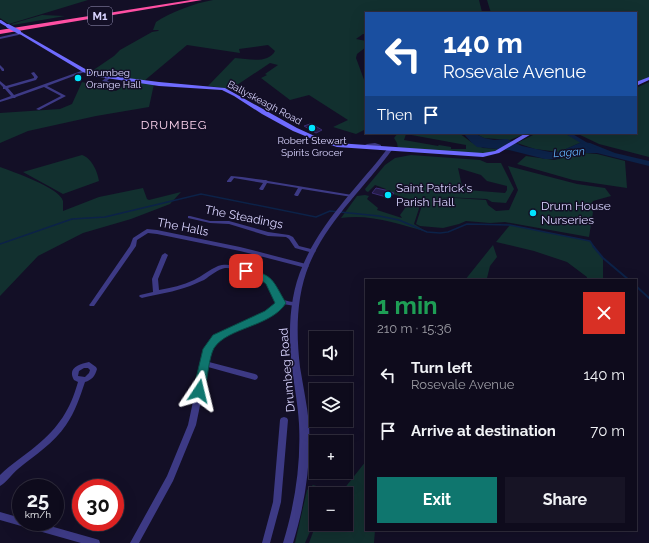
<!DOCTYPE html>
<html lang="en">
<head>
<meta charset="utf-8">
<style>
  :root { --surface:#0e0b1c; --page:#171425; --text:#f1f3f6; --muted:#9b9ba3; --line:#2e2b3b; --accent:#0f766e }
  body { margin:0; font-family:Raleway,sans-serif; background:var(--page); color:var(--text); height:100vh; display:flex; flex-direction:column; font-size:15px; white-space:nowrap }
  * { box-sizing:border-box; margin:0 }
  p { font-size:13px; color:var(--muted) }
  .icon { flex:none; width:22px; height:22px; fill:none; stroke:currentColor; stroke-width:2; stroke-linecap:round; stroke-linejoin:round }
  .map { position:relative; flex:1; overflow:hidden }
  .side { position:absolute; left:365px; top:279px; width:272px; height:252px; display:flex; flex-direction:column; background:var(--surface); border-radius:0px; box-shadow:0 4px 16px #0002,0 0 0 1px var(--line) }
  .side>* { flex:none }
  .guide { position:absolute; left:365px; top:12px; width:272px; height:122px; border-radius:0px; box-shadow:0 4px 16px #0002,0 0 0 1px var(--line); background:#1a4fa0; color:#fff; overflow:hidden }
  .controls { position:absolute; left:309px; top:331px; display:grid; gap:8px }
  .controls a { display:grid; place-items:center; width:44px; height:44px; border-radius:0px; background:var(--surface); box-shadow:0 4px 16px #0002,0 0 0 1px var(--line); font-size:20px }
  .speed { position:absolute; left:12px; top:479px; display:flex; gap:8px; font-size:20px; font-weight:700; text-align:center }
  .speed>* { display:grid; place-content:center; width:52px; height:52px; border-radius:50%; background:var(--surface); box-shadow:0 4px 16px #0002,0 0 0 1px var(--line); line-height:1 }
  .speed small { font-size:10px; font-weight:400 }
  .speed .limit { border:6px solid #d22; background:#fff; color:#111 }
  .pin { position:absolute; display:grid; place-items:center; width:34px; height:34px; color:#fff; margin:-17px; border-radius:8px; box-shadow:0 2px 6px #0006 }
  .me { position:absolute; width:44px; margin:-22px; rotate:10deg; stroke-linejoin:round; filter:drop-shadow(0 0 3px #0008) }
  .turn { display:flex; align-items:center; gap:14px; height:84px; padding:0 12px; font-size:18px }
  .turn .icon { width:52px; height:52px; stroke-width:2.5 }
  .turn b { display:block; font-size:28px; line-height:34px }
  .then { display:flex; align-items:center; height:38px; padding:0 12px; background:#0003; gap:8px; font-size:15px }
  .round { display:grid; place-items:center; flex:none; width:42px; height:42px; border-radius:0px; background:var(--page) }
  .overview { display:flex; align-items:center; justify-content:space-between; height:68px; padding:0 12px }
  h1 { font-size:24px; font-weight:700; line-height:30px; color:#1e9e55 }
  .action { display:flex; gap:8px; margin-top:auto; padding:8px 12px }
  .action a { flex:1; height:46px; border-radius:0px; background:var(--accent); color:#fff; font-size:16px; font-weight:700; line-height:46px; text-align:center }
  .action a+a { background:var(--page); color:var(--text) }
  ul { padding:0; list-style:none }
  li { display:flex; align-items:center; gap:12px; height:56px; padding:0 12px }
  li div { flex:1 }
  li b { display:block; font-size:15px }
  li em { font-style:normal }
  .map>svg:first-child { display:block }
  .green { fill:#12302f; fill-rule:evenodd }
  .water { fill:#0c2248 }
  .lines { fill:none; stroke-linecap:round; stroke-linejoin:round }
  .stream-far1 { stroke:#0c2248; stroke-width:1.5 }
  .stream { stroke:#0c2248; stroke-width:2 }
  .canal { fill:#0c2248; fill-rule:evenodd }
  .building { fill:#241b47; stroke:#3b2d73 }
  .minor { fill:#3d3a85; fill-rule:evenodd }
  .tertiary { fill:#3d3a85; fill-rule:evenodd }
  .secondary { fill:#6f6bff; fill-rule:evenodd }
  .motorway { fill:#ff4fa3; fill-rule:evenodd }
  .secondary-bridge { stroke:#6f6bff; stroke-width:4 }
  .route { fill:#0f766e; stroke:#0a4d48 }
  .poi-dot { fill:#00e5ff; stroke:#130f26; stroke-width:1.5 }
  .labels { text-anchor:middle; stroke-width:3; stroke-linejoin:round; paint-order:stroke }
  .far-poi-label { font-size:10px; fill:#d9d4ff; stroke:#130f26; text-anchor:start }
  .far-street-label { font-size:10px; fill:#d9d4ff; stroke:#130f26 }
  .shield { fill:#130f26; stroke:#9e99be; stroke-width:1 }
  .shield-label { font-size:11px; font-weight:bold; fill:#d9d4ff }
  .far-water-label { font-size:11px; font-style:italic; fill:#62b6ff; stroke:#130f26 }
  .far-quarter-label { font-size:12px; letter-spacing:1px; fill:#ffd6f0; stroke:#130f26 }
  .poi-label { font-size:12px; fill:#d9d4ff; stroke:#130f26; text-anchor:start }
  .street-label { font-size:12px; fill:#d9d4ff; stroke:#130f26 }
</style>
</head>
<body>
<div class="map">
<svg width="649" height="543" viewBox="0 0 649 543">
  <rect width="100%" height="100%" fill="#130f26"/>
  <path class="green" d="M0 0H88L9 24 0 18Z
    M213 0H479L482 12 438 13 435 11 366 13V34H363L356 39 366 41V47L357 54 356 58 366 85V129L356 134 333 127 348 120 309 95 290 100 261 78 267 75 265 74 278 65 270 63 231 89 208 86 235 58C249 59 268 64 275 51L268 45 239 49 240 53 187 45 144 81 101 74 92 71 114 56 120 50 152 32 158 31 159 30H153L156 22C171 12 195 3 213 0Z
    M487 0H649V77L636 83V13H491Z
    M42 15 65 16 13 25 11 24Z
    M129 81 154 84 149 107 96 116 28 131 0 143V113L60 109 72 104 82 82 94 85 93 88 116 91Z
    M649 82V157L599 144 576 133H636V88Z
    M398 133H459L471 142 483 148 500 149 488 154 398 149 397 143 394 138ZM406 134 466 145V149H451V147L439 145 438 146 404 140Z
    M474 133H527L510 140 484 138Z
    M537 133H564L582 142 559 152 535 149 517 143Z
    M584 153 597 154 625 161 627 188 573 180 517 164 526 156 554 160Z
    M82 155C92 158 98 173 99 181L63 194 23 172Z
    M411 155 480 160 487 163H501L514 189 506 203 492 202 487 199 423 196 414 224 427 232C398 224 372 214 341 218L357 196 365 195 369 196 367 199 378 208 377 210 402 218 400 215 411 200 393 194 394 193 385 190 386 189 375 185 368 192 366 191 365 189 385 165 395 158ZM458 168 481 175 487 181 507 186V190L505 193 467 190 462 186Z
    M508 166 577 184 605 188 611 196 593 201 591 204 593 212 589 237 505 222 490 223 466 221 459 224 443 228 420 226 416 224 425 196 486 200 488 205 496 211 509 210 518 190Z
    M0 167C13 172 59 187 63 201 63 204 63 208 63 211L99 197 143 188 147 199 149 200 181 192 170 204 131 219 83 233 38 256 0 296Z
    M510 225 590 241 603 258V280H587V277L567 262 534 251 496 242Z
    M493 245 497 257 490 266 487 278 484 280H465Z
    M366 461V530H375L374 543H309L316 524H346V494H340Z
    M313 485 320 487 325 494H316V518L305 543H295L307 490Z"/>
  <path class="water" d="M463 133H474L484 138 494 140 507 139 522 146 550 152H559L582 142 590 143 615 153 649 161V166L597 153H584L554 159H545L509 150 477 147 471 142Z"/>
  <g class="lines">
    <path class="stream-far1" d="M0 244 72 219 105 217 201 194 316 217 330 211 379 216 399 220 427 232 440 233 448 232 467 224 510 225 590 241 594 247"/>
    <path class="stream" d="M593 246 603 258 629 280
      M636 286 649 298"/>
    <path class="canal" d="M564 133H571L596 148 595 149H591Z"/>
  </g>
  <path class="building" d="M310 124H312L322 130 316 133 304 126Z
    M376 188 385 190 394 193 390 198 372 193Z"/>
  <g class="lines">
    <path class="minor" d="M22 32 23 33V34L0 39V37Z
      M0 65 4 69V71H2L0 68Z
      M84 70 87 71 47 86 66 96 39 110 36 109 61 96 44 87 16 97 15 98H13L0 102V100L11 96 5 89H3V87L0 84V81L6 86 34 78V77L31 73 34 72 38 77 36 80 8 88 14 95Z
      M108 76 111 77 107 81 115 83 106 89 104 88 105 87 110 83 102 81Z
      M375 143 381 145V150H379L378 147C374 145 368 147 365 145L367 144Z
      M231 176 242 177 264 180H266L268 181 352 195 354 196 352 197 302 189 298 196H296L294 195 298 188 267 183 263 190H261L259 189 263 183 234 178 231 182H227V181Z
      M188 216H190L210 221H229L268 232 289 235 293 237 299 246 315 250 316 251 313 253 295 248 289 239 286 237 268 236 229 224 210 223 188 218Z
      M147 229 157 230 240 247 306 264 309 266 306 268 240 251 157 234 148 233 137 240 136 246 94 306H90L89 305 90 304 130 246 133 238Z
      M165 253 168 255 158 279 159 290C171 288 183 285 194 280 202 276 209 270 218 266 229 262 254 269 264 275 269 278 273 282 275 286 277 291 278 296 282 299 287 302 292 301 297 303L298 304 297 305 295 306 283 304 271 316 218 340 211 350 209 362 255 374 257 375 258 377 257 379 255 380 208 367 196 425 173 481 139 543H130L167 476 188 425 201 364V363L202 361 205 349 214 336 267 312 278 302C272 296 272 287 265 282 259 276 234 267 225 268 218 269 210 276 204 280 199 282 195 284 190 286 174 292 158 294 142 298L140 297 139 296 140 295 153 292 152 279 162 255Z
      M89 362 96 367 97 369C95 376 92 380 85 382 80 397 75 412 66 425 54 443 35 455 18 469 13 473 5 484 0 486V475C11 464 24 456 36 446 59 427 70 410 78 382L74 380C67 368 79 364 89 362ZM84 368H88L90 370 89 373 85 377 78 376 79 371Z
      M284 417 287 418 288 420 281 502 270 543H262L273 502 280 420 281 418Z
      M0 512 21 518V522H36L96 539 99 540 100 543H81L0 520Z"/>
    <path class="tertiary" d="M390 147 392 148V150C364 188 327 221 309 265 296 297 296 333 300 367 303 386 307 404 309 424 311 464 305 504 293 543H283C295 504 301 464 299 424 298 404 294 386 292 367 288 333 289 296 303 265 322 220 359 186 388 148Z"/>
    <path class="secondary" d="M0 20H1L10 26 7 27 0 23Z
      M19 31 87 70 96 74 159 82 225 88 297 128 319 138 337 143 483 153 495 151 526 133H533L499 153 483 157 337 147 315 140 293 131 262 114 234 96 222 90 159 86 93 76 83 72 18 33 17 32Z
      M649 77V80L636 86V82Z"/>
    <path class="motorway" d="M191 0H202L0 34V30Z"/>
    <path class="secondary-bridge" d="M8 26 19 32"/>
  </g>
  <path class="route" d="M246 268C275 276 272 280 286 303 271 327 228 327 214 348 209 357 207 380 205 391L203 394 199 395 195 394 193 391 203 349 213 335 265 311 275 303 266 284 261 280 243 274 242 271 243 269Z"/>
  <g class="poi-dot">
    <circle cx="78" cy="78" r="4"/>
    <circle cx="312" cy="128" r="4"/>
    <circle cx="388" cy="195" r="4"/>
    <circle cx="533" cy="213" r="4"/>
  </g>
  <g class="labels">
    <g class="far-poi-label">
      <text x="86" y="76">Drumbeg<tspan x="86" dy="12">Orange Hall</tspan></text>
      <text x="312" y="144" text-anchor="middle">Robert Stewart<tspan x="312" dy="12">Spirits Grocer</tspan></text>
    </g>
    <g class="far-street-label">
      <text transform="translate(265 102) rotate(28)" y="4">Ballyskeagh Road</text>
    </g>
    <rect class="shield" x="88" y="7" width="24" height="18" rx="3"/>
    <g class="shield-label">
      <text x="100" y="20">M1</text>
    </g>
    <g class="far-water-label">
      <text transform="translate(569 152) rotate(-5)" y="4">Lagan</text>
    </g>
    <g class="far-quarter-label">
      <text x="174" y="129">DRUMBEG</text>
    </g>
    <g class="poi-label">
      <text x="396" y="192">Saint Patrick's<tspan x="396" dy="14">Parish Hall</tspan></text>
      <text x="541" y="210">Drum House<tspan x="541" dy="14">Nurseries</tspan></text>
    </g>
    <g class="street-label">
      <text transform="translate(244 217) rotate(11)" y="4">The Steadings</text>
      <text transform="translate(183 227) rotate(11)" y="4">The Halls</text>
      <text transform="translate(287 370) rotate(-95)" y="4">Drumbeg Road</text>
    </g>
  </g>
</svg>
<div class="controls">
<a><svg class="icon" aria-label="sound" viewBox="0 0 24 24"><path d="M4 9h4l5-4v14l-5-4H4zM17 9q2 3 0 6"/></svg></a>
<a><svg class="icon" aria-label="layers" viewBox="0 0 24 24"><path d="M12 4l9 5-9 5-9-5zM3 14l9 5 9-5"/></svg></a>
<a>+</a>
<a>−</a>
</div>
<div class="speed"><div>25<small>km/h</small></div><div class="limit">30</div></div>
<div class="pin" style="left:246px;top:271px;background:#d93025"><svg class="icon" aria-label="arrive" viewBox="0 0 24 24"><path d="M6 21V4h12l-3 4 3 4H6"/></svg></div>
<svg class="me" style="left:199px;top:391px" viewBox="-20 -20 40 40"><path d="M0-17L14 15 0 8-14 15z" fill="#0f766e" stroke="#fff" stroke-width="4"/></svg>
<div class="guide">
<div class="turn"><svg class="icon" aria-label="left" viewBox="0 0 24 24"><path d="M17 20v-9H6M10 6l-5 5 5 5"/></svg><div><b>140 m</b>Rosevale Avenue</div></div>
<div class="then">Then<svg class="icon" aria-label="arrive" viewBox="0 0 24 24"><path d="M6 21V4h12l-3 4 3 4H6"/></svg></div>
</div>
<section class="side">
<div class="overview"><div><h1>1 min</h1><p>210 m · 15:36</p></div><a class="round" style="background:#d93025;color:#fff"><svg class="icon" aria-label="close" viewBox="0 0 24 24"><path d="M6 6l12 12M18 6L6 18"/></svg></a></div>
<ul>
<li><svg class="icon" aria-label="left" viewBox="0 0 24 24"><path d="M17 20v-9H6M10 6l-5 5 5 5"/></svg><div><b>Turn left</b><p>Rosevale Avenue</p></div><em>140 m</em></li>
<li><svg class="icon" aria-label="arrive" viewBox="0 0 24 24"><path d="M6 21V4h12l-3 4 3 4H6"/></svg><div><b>Arrive at destination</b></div><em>70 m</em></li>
</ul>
<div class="action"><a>Exit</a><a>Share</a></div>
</section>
</div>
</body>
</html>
